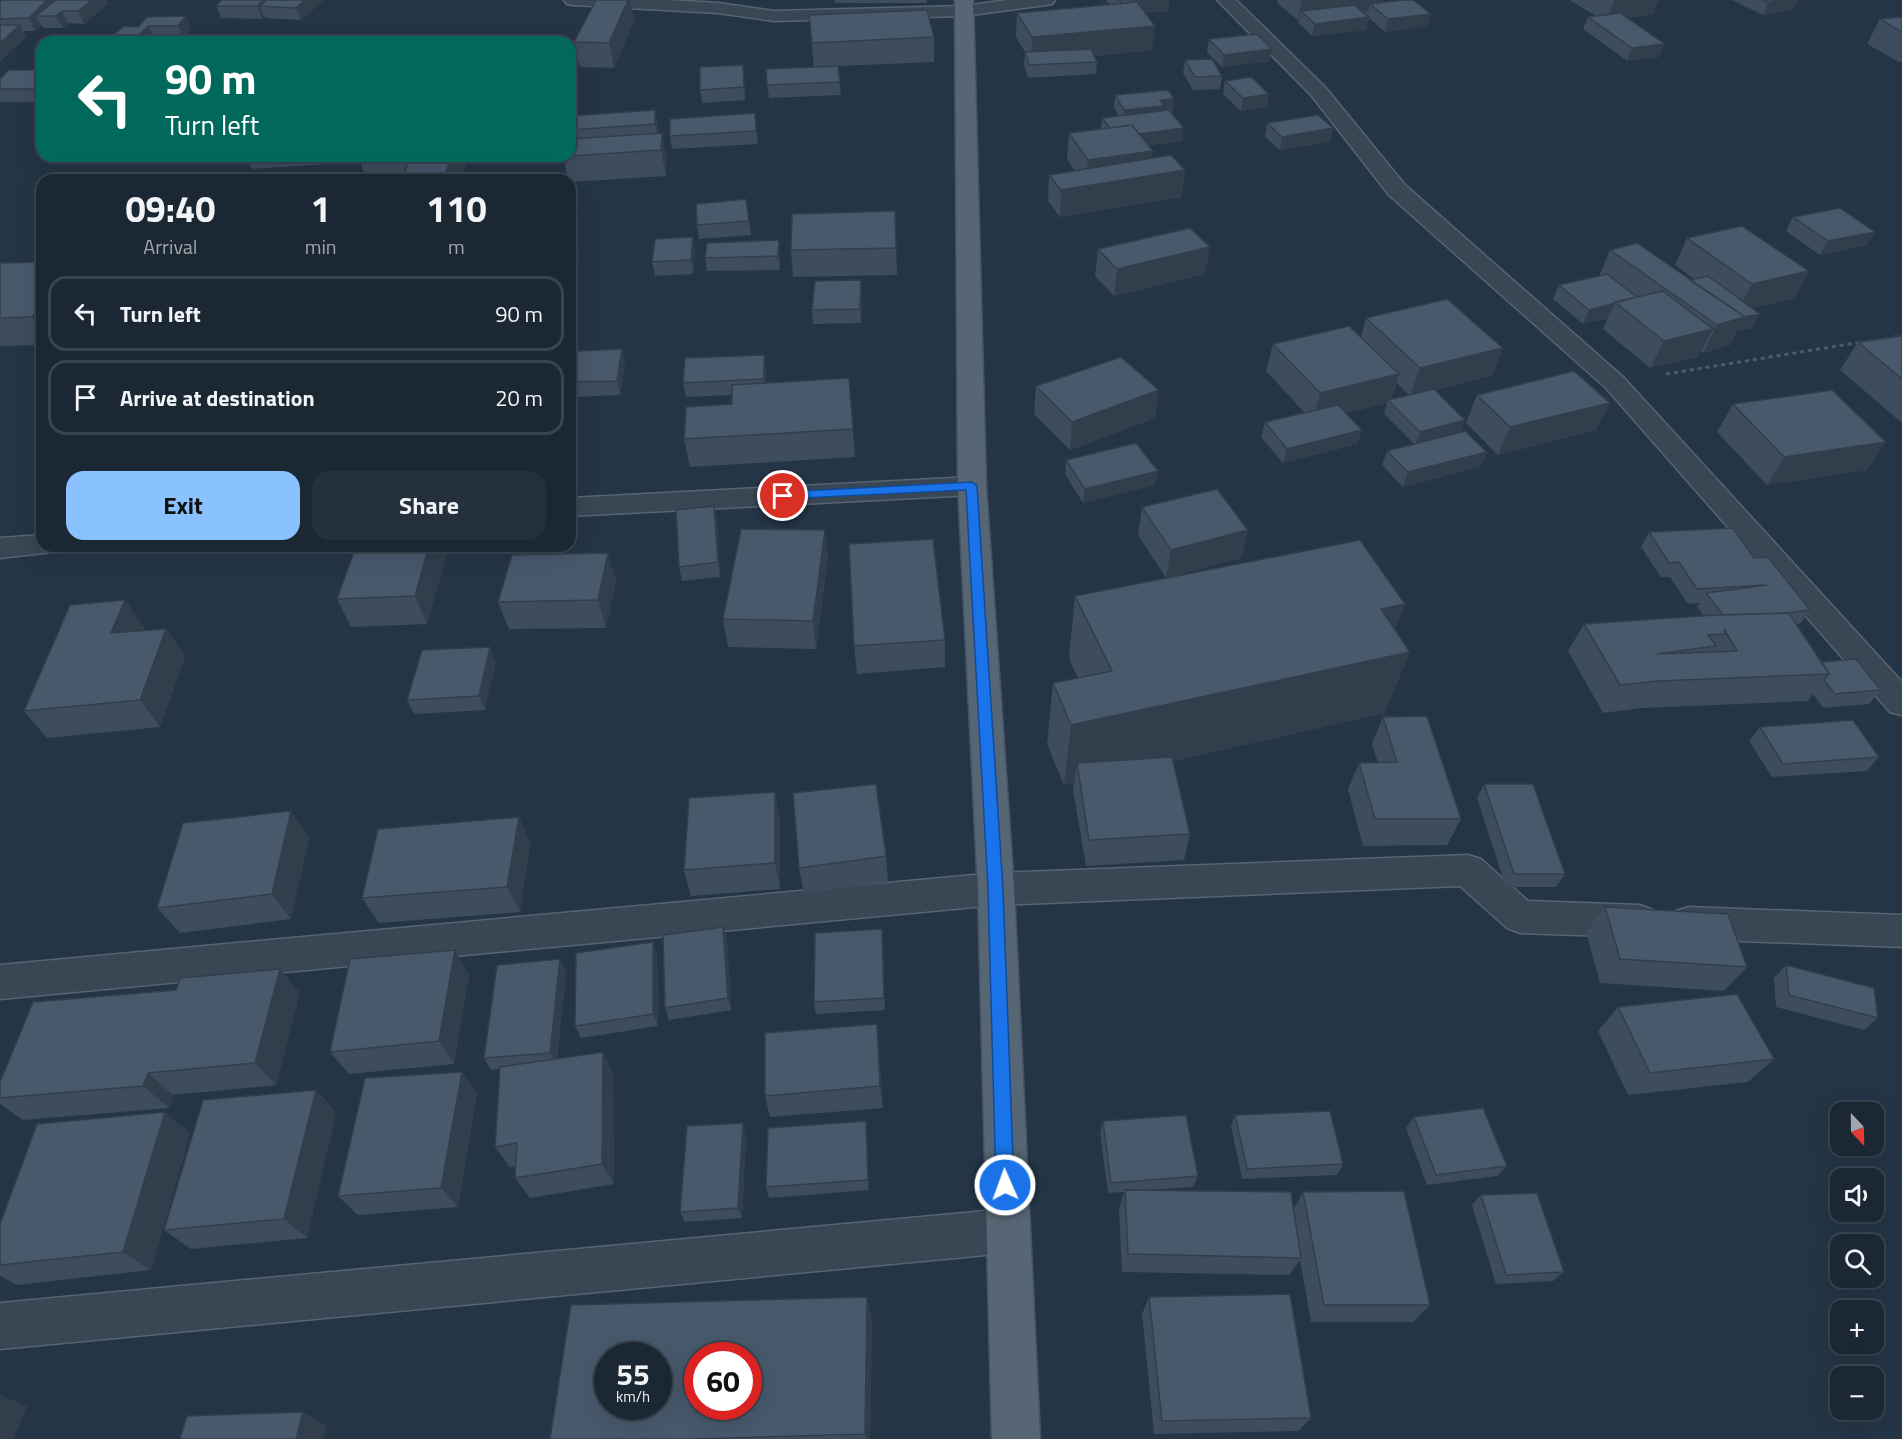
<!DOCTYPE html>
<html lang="en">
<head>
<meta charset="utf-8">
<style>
  :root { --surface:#1b2834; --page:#24303c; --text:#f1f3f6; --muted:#a0a6ac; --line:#39444f; --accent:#8ac1ff }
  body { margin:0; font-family:"Titillium Web",sans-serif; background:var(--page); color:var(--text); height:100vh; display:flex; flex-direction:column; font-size:22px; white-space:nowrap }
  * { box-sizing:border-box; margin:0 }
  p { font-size:20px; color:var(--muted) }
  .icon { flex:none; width:33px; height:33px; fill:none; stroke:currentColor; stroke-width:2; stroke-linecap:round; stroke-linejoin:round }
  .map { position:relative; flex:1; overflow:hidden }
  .details { position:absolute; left:36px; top:174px; width:540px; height:378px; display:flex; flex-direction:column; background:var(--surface); border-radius:18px; box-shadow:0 6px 24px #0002,0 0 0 2px var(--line) }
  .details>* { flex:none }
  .hud { position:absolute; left:36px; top:36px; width:540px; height:126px; border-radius:18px; box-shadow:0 6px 24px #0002,0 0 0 2px var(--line); background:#00695c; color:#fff; overflow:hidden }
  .needle { width:39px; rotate:158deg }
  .tools { position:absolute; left:1830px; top:1102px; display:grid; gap:12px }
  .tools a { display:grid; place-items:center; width:54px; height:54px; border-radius:12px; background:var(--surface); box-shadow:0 6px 24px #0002,0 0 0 2px var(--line); font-size:30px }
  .speed { position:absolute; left:594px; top:1342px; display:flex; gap:12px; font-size:30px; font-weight:700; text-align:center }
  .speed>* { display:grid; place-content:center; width:78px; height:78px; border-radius:50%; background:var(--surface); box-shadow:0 6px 24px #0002,0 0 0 2px var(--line); line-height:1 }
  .speed small { font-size:15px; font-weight:400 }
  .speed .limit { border:9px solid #d22; background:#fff; color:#111 }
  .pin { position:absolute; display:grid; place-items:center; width:51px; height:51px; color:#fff; margin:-26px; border:3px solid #fff; border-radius:50%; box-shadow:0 2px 6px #0007 }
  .me { position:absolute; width:66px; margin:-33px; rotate:358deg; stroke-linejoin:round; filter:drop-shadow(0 0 4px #0008) }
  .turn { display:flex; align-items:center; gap:21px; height:126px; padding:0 30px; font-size:27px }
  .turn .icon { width:78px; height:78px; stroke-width:2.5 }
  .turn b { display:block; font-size:42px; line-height:51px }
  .eta { display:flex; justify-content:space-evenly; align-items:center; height:102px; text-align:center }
  .eta b { font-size:36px; font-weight:700; line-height:42px }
  .primary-button { display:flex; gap:12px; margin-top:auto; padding:12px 30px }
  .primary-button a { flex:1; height:69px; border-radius:18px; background:var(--accent); color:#111; font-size:24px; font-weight:700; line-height:69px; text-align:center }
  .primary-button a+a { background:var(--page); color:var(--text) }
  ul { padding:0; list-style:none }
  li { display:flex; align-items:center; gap:18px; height:75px; margin:0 12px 9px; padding:0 18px; border:3px solid var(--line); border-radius:18px }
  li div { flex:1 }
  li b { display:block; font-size:22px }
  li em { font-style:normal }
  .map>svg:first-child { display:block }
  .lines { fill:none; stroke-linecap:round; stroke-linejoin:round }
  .street-casing { stroke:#576472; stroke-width:3 }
  .primary-casing { stroke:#465261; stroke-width:3 }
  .path { stroke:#456262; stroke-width:3; stroke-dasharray:4 4; stroke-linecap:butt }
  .street { fill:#394654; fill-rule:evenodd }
  .primary { fill:#576674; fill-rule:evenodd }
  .wall { fill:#3e4d5d; fill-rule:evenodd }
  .shaded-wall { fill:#323e4c }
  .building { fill:#48596c; stroke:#323e4c; stroke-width:1.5; fill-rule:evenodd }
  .route { fill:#1a73e8; stroke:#114b97; stroke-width:1.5 }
</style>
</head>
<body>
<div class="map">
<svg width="1902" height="1439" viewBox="0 0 1902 1439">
  <rect width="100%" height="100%" fill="#243545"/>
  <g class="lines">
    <defs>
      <path id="street" d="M564 0H667L718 3 774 11 964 6 1007 0H1055L1052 4 1046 5 964 16 774 21 718 13 573 5 567 4Z
        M1217 0H1236L1325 87 1405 185 1624 378 1902 682V715L1890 712 1606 388 1389 195 1311 95Z
        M972 477 982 480 986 486 982 492 972 495 570 516V498Z
        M42 535V546H56L52 552 0 558V538Z
        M1468 855 1481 859 1528 901 1640 905 1653 910 1659 921 1653 932 1640 937 1520 933 1507 928 1460 886 996 905 0 999V965L996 873Z
        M1689 907 1902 915V947L1689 939 1676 935 1670 923 1676 911Z
        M1007 1209 1023 1215 1029 1231 1023 1247 1007 1253 0 1349V1303Z"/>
      <path id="primary" d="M955 0H973L986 486 1014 889 1040 1439H992L978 889 958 486Z"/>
    </defs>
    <use href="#street" class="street-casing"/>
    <use href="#primary" class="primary-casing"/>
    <path class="path" d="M1870 341 1902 336
      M1666 374 1862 342"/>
    <use href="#street" class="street"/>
    <use href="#primary" class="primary"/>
  </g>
  <path class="wall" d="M56 0H106L108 4 84 24 68 23 63 28H43L41 25 35 31H23L26 37 0 62V2L55 1Z
    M222 0H324L301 20 265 18 264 16 262 19 221 18 216 6Z
    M596 0H630L634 21 614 68 580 67 574 42Z
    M835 0H927V3H835Z
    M1106 0H1169L1168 11 1145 13 1152 50 1094 56 1097 62 1096 74 1028 78 1024 65 1025 52 1016 37 1017 13 1110 5Z
    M1278 0H1384V2L1428 26 1385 32 1369 18 1366 30 1312 36 1298 23 1299 20H1298L1277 3Z
    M1571 0H1658L1653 14 1627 18 1659 57 1627 61 1583 29 1588 17 1596 16 1571 1Z
    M1732 0H1798L1794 9 1763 15Z
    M809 15 934 37V62L838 66 841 95 769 98 767 85 814 67Z
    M186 16 191 29 183 38H155L153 40 154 42H106L138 27Z
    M1902 17V62H1899L1867 44 1880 19Z
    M1209 39 1269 61 1222 67 1207 52Z
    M1185 60 1222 76 1220 89 1193 90 1183 73Z
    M42 70V102H0V79Z
    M744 77 745 100 702 103 700 90Z
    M1225 81 1269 94 1267 107 1241 111 1223 94Z
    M1115 95 1173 112H1171L1182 141 1149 145 1152 158 1185 170 1181 197 1060 217 1048 201 1049 175 1075 171 1067 159 1069 133 1101 129 1102 118 1119 116 1114 108Z
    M655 110 659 133H662L666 159V176L570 182V180H568L563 157 528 160 527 156H570V116Z
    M755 113 758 144 672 149 670 136Z
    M1267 123 1330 142 1280 150 1265 137Z
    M246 156H469L461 180H367L360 162 252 169Z
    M746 199 751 235 699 239 697 225Z
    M895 211 897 275 793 277 791 250Z
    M1793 217 1875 232 1867 245 1820 255 1786 231Z
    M1687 238 1809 271 1794 298 1752 308 1760 314 1752 328 1737 331 1730 345 1703 353 1701 351 1698 357 1650 368 1603 329 1608 318 1583 324 1553 299 1559 285 1599 276 1610 250 1690 280 1694 279 1675 265Z
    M576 243 579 257 576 278 570 279V244Z
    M1098 249 1205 274 1114 296 1095 276Z
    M695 251 693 274 655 276 652 262Z
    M780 254V270L707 271 705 258Z
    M42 262V345L0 346V263Z
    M861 280 862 294 861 323 813 324 812 310Z
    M1366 318 1493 375 1435 390 1481 466 1403 487 1382 465 1387 451 1414 444 1384 414 1387 403 1346 413 1357 444 1283 463 1261 437 1265 422 1305 413 1266 371 1273 344 1361 337ZM1397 383 1409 395 1391 399Z
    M1902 336V423L1840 370 1858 342Z
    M625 363 620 395 574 397 570 382Z
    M766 369V383L849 378 855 457 690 467 684 439 732 404V395L686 397 683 383Z
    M1036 386 1155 418 1070 450 1034 414Z
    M1477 395 1610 403 1596 430 1498 455 1466 423Z
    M1733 404 1886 442 1867 470 1767 485 1717 432Z
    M1066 460 1155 485 1083 503 1065 474Z
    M714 506 717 521 720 577 682 581 679 567Z
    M1142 507 1248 530 1241 558 1166 578 1138 535Z
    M1649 532 1754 558 1810 610 1800 624H1796L1822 662 1881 690 1869 704 1823 708 1813 694 1808 701 1642 708 1603 713 1568 651 1584 624 1704 616 1697 607 1700 603 1688 604 1670 577H1661L1641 547Z
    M447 553 427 624 351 627 337 599Z
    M608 553 616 581 606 628 509 629 498 602Z
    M828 558 816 649 728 647 723 619Z
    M1075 596 1395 630 1385 713 1173 761 1190 834 1184 860 1086 866 1073 790 1074 783 1064 785 1047 744 1053 683 1078 678 1069 658Z
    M125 600 144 628 143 630 166 629 185 656 160 727 47 738 24 711Z
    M945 640V667L857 674 854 646Z
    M496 661 485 710 414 714 407 700Z
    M1383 717 1461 819 1447 845 1363 846 1348 789 1359 763H1378L1372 744Z
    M1760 727 1879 757 1867 771 1772 777 1749 741Z
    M1484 784 1565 874 1556 887H1506L1477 798Z
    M519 817 530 843 520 912 379 923 362 898Z
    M780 818V889L691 896 684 870Z
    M309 837 291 919 180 933 157 908Z
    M886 856 888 882 804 893 799 868Z
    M1605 907 1747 967 1724 991 1600 983 1586 932Z
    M723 927 727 939 731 1010 669 1020 665 1008Z
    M883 942 885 1010 816 1014 814 1002Z
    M657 955 658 1026 581 1038 575 1026Z
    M560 959 566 972 557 1059 603 1052 613 1074 614 1184 530 1198 515 1178 516 1166 510 1167 495 1147 500 1069 491 1070 484 1058Z
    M1786 965 1878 1018 1864 1030 1776 1007 1774 978Z
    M469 975 454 1064 349 1074 330 1052Z
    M300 993 276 1085 173 1095 169 1108 23 1120 0 1104V1082Z
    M1618 1007 1774 1059 1748 1082 1628 1095 1598 1031Z
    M877 1024 883 1108 770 1117 765 1096Z
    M462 1072 477 1094 458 1207 358 1215 338 1196Z
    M316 1090 336 1112 307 1238 191 1249 164 1230Z
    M1235 1115 1343 1164 1337 1175 1242 1179 1231 1126Z
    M1414 1117 1507 1166 1497 1176 1427 1185 1406 1128Z
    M1103 1121 1198 1176 1193 1187 1146 1190 1294 1208 1303 1192 1430 1305 1413 1322H1311L1300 1260 1289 1275 1122 1272 1119 1209 1124 1192 1108 1193 1100 1132Z
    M867 1132 869 1190 769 1198 766 1187Z
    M190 1133 151 1270 17 1285 0 1276V1224Z
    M746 1134 742 1218 685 1222 680 1212Z
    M1481 1195 1564 1272 1553 1281 1496 1284 1472 1205Z
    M867 1297 872 1321 870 1439H550Z
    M1149 1297 1311 1418 1298 1431 1154 1434 1142 1314Z"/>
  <path class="shaded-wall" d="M47 0H54L58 8 36 16 41 25 35 31 29 18Z
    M92 0H106L108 4 84 24 78 11Z
    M263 0H278L260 6 264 16 262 19 257 6Z
    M305 0H324L301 20 296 8Z
    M628 0H630L634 21 614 68 609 43Z
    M1155 0H1169L1168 11 1122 16 1123 4Z
    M1302 0H1384L1382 10 1370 4 1368 11 1310 19 1301 11 1299 20H1298Z
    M1614 0H1658L1653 14 1606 22Z
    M1782 0H1798L1794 9 1763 15 1768 3Z
    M62 11 68 23 63 28 56 16Z
    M1431 14 1428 26 1385 32 1388 19Z
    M186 16 191 29 183 38 178 26Z
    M1369 17 1366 30 1312 36 1315 24Z
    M20 25 26 37 0 62V43Z
    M149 26 155 38 153 40 154 42H135L134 39Z
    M1155 26 1152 50 1031 62 1032 37Z
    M89 37 91 42H85Z
    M1665 44 1659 57 1627 61 1632 48Z
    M1272 49 1269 61 1222 67 1224 55Z
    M1269 94 1267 107 1241 111 1243 98Z
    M1174 99 1173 112H1163L1123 123 1124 110 1160 100Z
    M655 110 659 135 660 150 655 124Z
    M1184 128 1182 141 1115 150 1116 136Z
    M1333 128 1330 142 1280 150 1282 137Z
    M662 133 666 159V176L661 150Z
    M1153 151 1150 176 1185 170 1181 197 1060 217 1061 190 1086 186 1088 160Z
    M452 156H469L461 180H443Z
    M1875 232 1867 245 1820 255 1828 241Z
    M693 237 695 251 693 274 691 260Z
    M779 240 780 254V270L778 256Z
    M576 243 579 257 576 278 572 264Z
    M1210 247 1205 274 1114 296 1117 269Z
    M1809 271 1794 298 1737 311 1752 284Z
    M861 280 862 294 861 323 860 309Z
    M1615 304 1608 318 1583 324 1589 310Z
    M38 309 42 314V332L32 317Z
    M1760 314 1752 328 1737 331 1730 345 1703 353 1717 325 1729 321Z
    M1713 329 1698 357 1650 368 1664 341Z
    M1503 348 1493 375 1410 396 1420 368Z
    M622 349 625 363 620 395 617 381Z
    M764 355 766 369V393L764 379Z
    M1399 374 1391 402 1388 400 1387 403 1313 421 1320 393Z
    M1159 390 1155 418 1070 450 1072 422Z
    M1610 403 1596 430 1498 455 1510 427Z
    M1465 420 1460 434 1415 446 1420 432Z
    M1362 430 1357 444 1283 463 1287 449Z
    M1886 442 1867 470 1767 485 1784 457Z
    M1487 452 1481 466 1403 487 1408 472Z
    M1158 471 1155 485 1083 503 1085 489Z
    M714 506 717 521 720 577 718 562Z
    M825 530 828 558 816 649 813 621Z
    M1248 530 1241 558 1166 578 1171 550Z
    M429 546H444L447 553 427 624 415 596Z
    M608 553 616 581 606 628 598 600Z
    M125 600 144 628 131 661 111 633Z
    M1405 604 1384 658 1410 652 1385 713 1080 782 1077 763 1074 783 1064 785 1071 725 1381 609Z
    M166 629 185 656 160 727 140 700Z
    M490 647 496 661 485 710 479 696Z
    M775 792 780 818V889L775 863Z
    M291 811 309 837 291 919 272 894Z
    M519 817 530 843 520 912 507 887Z
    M723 927 727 939 731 1010 728 998Z
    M882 929 883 942 885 1010 884 998Z
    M653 942 657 955 658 1026 653 1014Z
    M455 950 469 975 454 1064 439 1041Z
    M560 959 566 972 556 1064 550 1053Z
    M280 969 300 993 276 1085 255 1063Z
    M877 1024 879 1047 883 1108 880 1086Z
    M603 1052 613 1074 614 1184 602 1164Z
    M462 1072 477 1094 458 1207 441 1188Z
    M148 1073 173 1095 169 1108 143 1086Z
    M316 1090 336 1112 307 1238 284 1219Z
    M165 1112 190 1133 151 1270 123 1252Z
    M866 1121 867 1132 869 1190 868 1180Z
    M743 1123 746 1134 742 1218 738 1208Z
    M867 1297 872 1321 870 1439H867L865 1434Z
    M0 1395 27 1406 14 1439H0Z
    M303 1412 327 1426 323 1439H296Z"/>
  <path class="building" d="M2 0H47L29 18 0 19V2Z
    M56 0H92L78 11H62L56 16H36Z
    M222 0H263L257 6H216Z
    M267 0H305L296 8 260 6Z
    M596 0H628L609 43 574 42Z
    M1119 0H1155L1122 3Z
    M1404 0H1413L1431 14 1388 19 1370 4Z
    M1763 0H1782L1768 3Z
    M1137 2 1155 26 1032 37 1017 13Z
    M1354 5 1369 17 1315 24 1301 11Z
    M927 10 934 37 812 43 809 15Z
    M1620 13 1665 44 1632 48 1588 17Z
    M186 16 178 26H149L134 39 153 40 150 42H106L124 26 138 27 147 17Z
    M1902 17V32L1880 19Z
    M0 25H20L0 43Z
    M1257 34 1272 49 1224 55 1209 39Z
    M89 37 85 42H65L69 38Z
    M1091 49 1097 62 1029 65 1025 52Z
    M1212 59 1222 76 1195 77 1185 60Z
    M743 65 744 87 700 90V67Z
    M838 66 840 82 767 85 766 69Z
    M9 70H42V89H0V79Z
    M1251 77 1269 94 1243 98 1225 81Z
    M1168 90 1174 99 1160 100 1164 106 1124 110 1115 95Z
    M655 110V124L570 130V116Z
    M1169 110 1184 128 1139 134 1132 125 1110 128 1102 118Z
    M755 113 756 131 670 136V119Z
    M1318 115 1333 128 1282 137 1267 123Z
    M1132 125 1153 151 1088 160 1069 133Z
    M662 133 661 150 570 156V139Z
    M1171 155 1185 170 1061 190 1049 175Z
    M411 156H452L443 180H401Z
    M522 178V180H492Z
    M746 199 749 221 697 225 696 204Z
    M1840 208 1875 232 1828 241 1793 217Z
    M895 211 896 248 791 250 792 214Z
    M1742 226 1809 271 1752 284 1687 238Z
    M1190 228 1210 247 1117 269 1098 249Z
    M693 237 691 260 652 262 655 239Z
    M779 240 778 256 705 258 707 243Z
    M576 243 572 264H570V244Z
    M1637 243 1745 317 1717 325 1610 250Z
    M42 262V309H38L32 317 0 318V263Z
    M1607 274 1637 297 1589 310 1559 285Z
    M1708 276 1760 314 1745 317 1690 280Z
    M861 280 860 309 812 310 815 281Z
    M1663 291 1713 329 1664 341 1615 302Z
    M1447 299 1503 348 1420 368 1366 318Z
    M1349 326 1399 374 1320 393 1273 344Z
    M1902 336V379L1858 342Z
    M622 349 617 381 570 382 578 351Z
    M764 355V379L683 383 685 358Z
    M1121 357 1159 390 1072 422 1036 386Z
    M1574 371 1610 403 1510 427 1477 395Z
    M849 378 853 429 684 439 686 407 732 404V385Z
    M1434 389 1465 420 1420 432 1388 400Z
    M1832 390 1886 442 1784 457 1733 404Z
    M1338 405 1362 430 1287 449 1265 422Z
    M1465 431 1487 452 1408 472 1387 451Z
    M1136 443 1158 471 1085 489 1066 460Z
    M1217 489 1248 530 1171 550 1142 507Z
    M714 506 718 562 679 567 676 510Z
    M1733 528 1754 558 1768 557 1810 610 1784 613 1723 615 1706 593 1767 585 1697 589 1679 562 1669 563 1649 532Z
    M741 529 825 530 813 621 723 619Z
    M933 539 945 640 854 646 849 544Z
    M1360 540 1405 604 1381 609 1410 652 1071 725 1053 683 1112 671 1075 596Z
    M356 546H429L415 596 337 599Z
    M608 553 598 600 498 602 512 555Z
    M125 600 111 633 166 629 140 700 24 711 70 605Z
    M1789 613 1829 674 1659 681 1620 685 1584 624 1715 615ZM1724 629 1737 651 1657 654 1716 646 1708 635 1725 634Z
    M490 647 479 696 407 700 422 650Z
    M1856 659 1881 690 1835 694 1824 680 1829 674 1822 662Z
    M1427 716 1461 819H1375L1359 763 1397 762 1383 717Z
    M1853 720 1879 757 1783 764 1760 727Z
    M1172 757 1190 834 1089 840 1077 763Z
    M876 784 886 856 799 868 793 793Z
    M1484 784H1533L1565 874H1514Z
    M775 792V863L684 870 689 798Z
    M291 811 272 894 157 908 183 823Z
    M519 817 507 887 362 898 378 829Z
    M1605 907 1728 914 1747 967 1620 959Z
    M723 927 728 998 665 1008 663 935Z
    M882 929 884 998 814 1002 815 933Z
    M653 942V1014L575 1026 576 953Z
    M455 950 439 1041 330 1052 350 959Z
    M560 959 550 1053 484 1058 497 965Z
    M1786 965 1874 988 1878 1018 1789 995Z
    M280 969 255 1063 148 1073 143 1086 0 1098V1082L33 1002 176 990 180 978Z
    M1737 994 1774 1059 1650 1073 1618 1007Z
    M877 1024 880 1086 765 1096V1033Z
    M603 1052 602 1164 515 1178 517 1143 495 1147 500 1067Z
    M462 1072 441 1188 338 1196 365 1078Z
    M316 1090 284 1219 164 1230 203 1100Z
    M1483 1108 1507 1166 1436 1175 1414 1117Z
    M1330 1111 1343 1164 1247 1169 1235 1115Z
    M165 1112 123 1252 0 1265V1224L37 1124Z
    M1186 1115 1198 1176 1111 1183 1103 1121Z
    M866 1121 868 1180 766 1187 768 1128Z
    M743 1123 738 1208 680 1212 687 1126Z
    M1125 1190 1291 1192 1301 1258 1128 1254Z
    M1404 1191 1430 1305H1324L1303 1192Z
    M1537 1193 1564 1272 1506 1275 1481 1195Z
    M1290 1294 1311 1418 1162 1421 1149 1297Z
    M867 1297 865 1434 691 1439H550L571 1305ZM608 1356H658V1407H608ZM698 1356H748V1407H698Z
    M303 1412 296 1439H180L187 1416Z"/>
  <path class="route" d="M972 482 977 486 1003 889 1014 1185 1012 1192 1005 1194 999 1192 996 1185 988 889 966 490 783 499 777 496 783 492Z"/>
</svg>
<div class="tools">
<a><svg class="needle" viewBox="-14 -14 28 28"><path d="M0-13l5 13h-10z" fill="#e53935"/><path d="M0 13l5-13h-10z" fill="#a0a6ac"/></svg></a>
<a><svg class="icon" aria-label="sound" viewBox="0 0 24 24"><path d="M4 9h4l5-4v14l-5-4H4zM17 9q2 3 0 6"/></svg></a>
<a><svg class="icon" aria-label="search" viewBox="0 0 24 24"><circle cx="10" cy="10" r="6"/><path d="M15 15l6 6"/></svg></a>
<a>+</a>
<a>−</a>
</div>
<div class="speed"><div>55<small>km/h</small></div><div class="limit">60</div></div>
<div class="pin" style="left:783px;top:496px;background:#d93025"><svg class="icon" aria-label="arrive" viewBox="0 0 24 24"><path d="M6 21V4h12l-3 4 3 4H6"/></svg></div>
<svg class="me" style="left:1005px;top:1185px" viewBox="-20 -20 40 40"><circle r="17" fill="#1a73e8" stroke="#fff" stroke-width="3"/><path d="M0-11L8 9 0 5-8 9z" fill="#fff"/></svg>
<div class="hud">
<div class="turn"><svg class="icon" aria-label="left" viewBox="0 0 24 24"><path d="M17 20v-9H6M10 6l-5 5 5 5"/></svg><div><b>90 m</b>Turn left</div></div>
</div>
<section class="details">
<div class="eta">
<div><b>09:40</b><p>Arrival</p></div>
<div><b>1</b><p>min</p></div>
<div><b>110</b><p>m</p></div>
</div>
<ul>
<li><svg class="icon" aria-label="left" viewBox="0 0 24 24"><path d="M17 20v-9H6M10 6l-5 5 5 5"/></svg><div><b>Turn left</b></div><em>90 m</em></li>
<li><svg class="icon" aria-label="arrive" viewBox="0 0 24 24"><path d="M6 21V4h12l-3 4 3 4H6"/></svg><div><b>Arrive at destination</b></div><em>20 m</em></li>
</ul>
<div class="primary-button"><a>Exit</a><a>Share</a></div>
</section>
</div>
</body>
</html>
